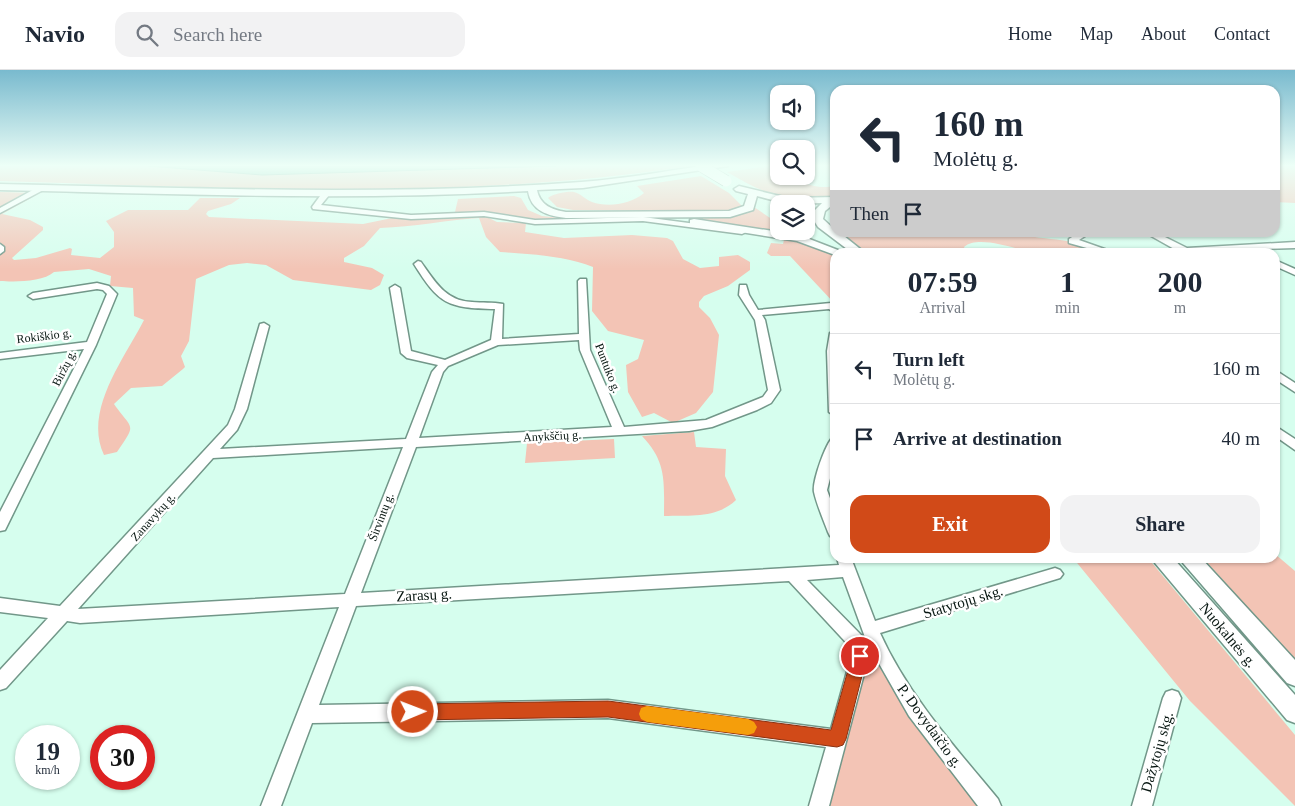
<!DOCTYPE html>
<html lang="en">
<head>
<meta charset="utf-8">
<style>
  :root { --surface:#fff; --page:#f2f2f3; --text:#1f2937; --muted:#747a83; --line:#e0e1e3; --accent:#d14a18 }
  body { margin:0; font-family:"Times New Roman",serif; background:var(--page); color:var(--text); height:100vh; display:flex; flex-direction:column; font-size:19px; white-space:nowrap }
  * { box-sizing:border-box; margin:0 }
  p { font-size:16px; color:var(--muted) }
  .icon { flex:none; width:28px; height:28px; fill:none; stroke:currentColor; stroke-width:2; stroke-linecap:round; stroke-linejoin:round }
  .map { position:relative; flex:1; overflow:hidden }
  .panel { position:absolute; left:830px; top:178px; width:450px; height:315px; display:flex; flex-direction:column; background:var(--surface); border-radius:15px; box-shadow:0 1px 4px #0004 }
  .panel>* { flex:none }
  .guide { position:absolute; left:830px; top:15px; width:450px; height:152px; border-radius:15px; box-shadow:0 1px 4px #0004; background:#fff; color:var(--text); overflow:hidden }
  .controls { position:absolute; left:770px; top:15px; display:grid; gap:10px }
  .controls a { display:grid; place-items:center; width:45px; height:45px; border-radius:10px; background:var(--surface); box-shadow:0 1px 4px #0004; font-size:25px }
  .speed { position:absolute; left:15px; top:655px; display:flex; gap:10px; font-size:25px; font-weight:700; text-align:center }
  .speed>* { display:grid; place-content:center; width:65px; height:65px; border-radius:50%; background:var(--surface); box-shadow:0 1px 4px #0004; line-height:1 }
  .speed small { font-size:12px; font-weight:400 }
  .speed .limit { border:8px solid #d22; background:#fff; color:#111 }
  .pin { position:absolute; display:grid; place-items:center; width:42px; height:42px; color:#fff; margin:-21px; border:2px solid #fff; border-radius:50%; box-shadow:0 1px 5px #0007 }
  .me { position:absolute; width:55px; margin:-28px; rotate:89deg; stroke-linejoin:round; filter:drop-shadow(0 0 4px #0008) }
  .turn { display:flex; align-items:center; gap:18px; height:105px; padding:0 20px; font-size:22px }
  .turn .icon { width:65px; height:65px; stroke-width:2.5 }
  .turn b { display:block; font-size:35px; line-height:42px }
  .then { display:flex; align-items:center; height:48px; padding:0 20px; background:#0003; gap:10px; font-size:19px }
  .eta { display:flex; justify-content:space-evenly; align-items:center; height:85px; text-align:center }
  .eta b { font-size:30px; font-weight:800; line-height:35px }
  .action { display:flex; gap:10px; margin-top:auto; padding:10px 20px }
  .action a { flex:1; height:58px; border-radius:15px; background:var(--accent); color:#fff; font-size:20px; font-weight:800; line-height:58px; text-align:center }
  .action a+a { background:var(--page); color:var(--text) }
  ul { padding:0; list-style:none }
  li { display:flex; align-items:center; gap:15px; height:70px; padding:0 20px; border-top:1px solid var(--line) }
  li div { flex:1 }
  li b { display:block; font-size:19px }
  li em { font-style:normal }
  header { display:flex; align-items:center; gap:30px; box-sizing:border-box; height:70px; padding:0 25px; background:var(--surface); border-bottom:1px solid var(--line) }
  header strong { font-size:24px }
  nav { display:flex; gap:28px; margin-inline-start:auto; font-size:18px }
  .search { width:350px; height:45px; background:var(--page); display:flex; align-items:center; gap:12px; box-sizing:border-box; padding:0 18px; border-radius:15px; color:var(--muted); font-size:19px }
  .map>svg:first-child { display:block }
  .green { fill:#f3c4b5 }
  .water { fill:#73c2a6; stroke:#538f7a }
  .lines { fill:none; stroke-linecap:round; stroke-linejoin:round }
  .minor-casing { stroke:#729789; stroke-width:3 }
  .major-casing { stroke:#729789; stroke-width:3 }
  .minor { fill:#fff; fill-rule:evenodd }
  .major { fill:#fff; fill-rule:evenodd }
  .major-bridge-casing { stroke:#729789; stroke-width:12; stroke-linecap:butt }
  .major-bridge { stroke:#fff; stroke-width:11 }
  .route { fill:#d14a18; stroke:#883010 }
  .slow { fill:#f59e0b }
  .labels { text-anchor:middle; stroke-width:5; stroke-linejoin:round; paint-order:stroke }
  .street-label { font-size:12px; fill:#081712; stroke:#fff }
  .near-street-label { font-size:15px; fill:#081712; stroke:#fff }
</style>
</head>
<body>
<header>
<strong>Navio</strong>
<div class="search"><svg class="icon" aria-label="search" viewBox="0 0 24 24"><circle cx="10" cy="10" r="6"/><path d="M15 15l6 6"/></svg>Search here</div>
<nav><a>Home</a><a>Map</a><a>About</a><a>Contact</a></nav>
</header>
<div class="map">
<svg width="1295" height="736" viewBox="0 0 1295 736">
  <rect width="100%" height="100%" fill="#d6feee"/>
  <path class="green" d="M0 96H148L262 105 556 96H690C462 131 230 118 0 111Z
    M770 96H779V106C800 106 807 121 835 116V126C790 136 765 124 727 102Z
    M1275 96H1295V133L1275 132Z
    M701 106 729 123 742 136 730 141 573 140 557 137 548 128C552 124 568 121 574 122 580 123 586 130 592 132 608 138 631 134 644 123L637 116Z
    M0 122 40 123 2 144 30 150 43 157V160L12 188 14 190 36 188 70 178 72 179 71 185 100 188 114 177V162L106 151 128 140H188L200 128H240L231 134 208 141 206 144 209 147 363 154 397 147 420 149 485 146 497 152 526 153 525 162 564 168 632 165 667 168 673 171 683 189 700 198 719 196V187L738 185 750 192V200L728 216 704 226 699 232V237L710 248 719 265 713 322 696 343 673 353 654 343 642 347 628 322 626 295 638 289 644 270 608 261 592 241 593 197C566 186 530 184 500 182L486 167 479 148C446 150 414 157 380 158L364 176 344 188V192L372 198 384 205 380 215 371 220 293 210 266 195 247 193 229 195 196 209 189 271 181 286 185 297 183 299 162 316 131 318 114 334C133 361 137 352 117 382L104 385C83 341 124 289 144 250L134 246 133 218 110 216 111 206 89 199 54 202C43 212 15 212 0 211Z
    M514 126 521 128 528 140 542 146 561 148 639 146 741 160 643 147 526 150 498 143 455 142 458 129Z
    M754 137 779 154V161H795L801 165 664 144H741Z
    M837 163H1018C1034 171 1081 166 1088 182 1071 182 1053 184 1037 182 1017 181 980 164 964 177L966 182H868Z
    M785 166 835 185V234L790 186H771L767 183 771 173 783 174Z
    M694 362 696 377 726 379 725 406 736 430C716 449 691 445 664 446 664 412 667 392 642 366Z
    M614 369 615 388 525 393 527 373Z
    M1275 484 1295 501V590L1203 488H1275Z
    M1073 488H1148L1295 665V736L1190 631Z
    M868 592 879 597 984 736H827L862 596Z"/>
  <path class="water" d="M148 96H556L262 105Z"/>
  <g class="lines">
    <defs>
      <path id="minor" d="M40 116 47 118 0 143V138Z
        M323 122 330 124 321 135 411 145 484 142 535 150 643 147 742 160 746 162 742 164 643 151 535 154 484 146 411 149 313 139 312 137Z
        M1080 162H1091L1079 170 1113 182H1101L1069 173V169Z
        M1144 162H1155L1187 178 1295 172V178L1175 182 1176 180Z
        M0 174 4 177V181L0 184Z
        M1275 190 1295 199V205L1275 196Z
        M418 191 421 192C435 212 446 231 472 232 482 233 493 232 503 234L502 269 579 264 578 211 580 209H586L590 280 624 357 706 350 763 327 768 320 755 250 739 225 740 215H746L749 225 758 240 831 233 835 234V243L829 239 762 245 765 250 780 320 771 333 757 340 712 357 689 361 416 377 361 523 839 495 837 488H851L875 551 1055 498 1060 500 1063 504 1060 508 880 563C908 625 955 677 998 729L1001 736H978L909 646 873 583 869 585 829 736H809L826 677 608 648 312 653 281 736H261L339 537 80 553 67 551 6 618 0 620V600L48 548 0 542V528L60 536 228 355 235 339 260 254 264 253 269 256 247 339 237 360 220 379 406 369 432 302 438 295 407 288 401 283 390 218 395 215 400 218 411 281 445 290 491 270 495 239C447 238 439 234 414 194ZM579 270 580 280 612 357 419 368 443 302 448 296 498 275ZM403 377 345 524 78 539 213 388ZM843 507 866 570 807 510ZM789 511 853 580 831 659 608 630 319 635 356 536Z
        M97 213 109 216 117 224 96 275 7 456 5 460 0 461V442L84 279 0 289V283L87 272 107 224 103 220 97 219 33 229 28 226 33 223Z
        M835 260V346L829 342 827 281 830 263Z
        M1275 300 1295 313V322L1275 309Z
        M1275 356 1295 369V380L1275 366Z
        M835 366V389L827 420 835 442V467L830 466 828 462C823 449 817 435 814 422 812 412 827 368 835 366Z
        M1172 620 1178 622 1181 628 1152 736H1132L1163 628 1166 622Z"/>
      <path id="major" d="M701 96H728L583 118 537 120C540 135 552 140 566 142L729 141 744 136 748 124 736 121 734 119 739 116 788 128 835 127V133L825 141 823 149 835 160V162H839L864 182H851L818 157 813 149 815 140 822 133 787 134 757 126 753 140 730 147 566 148C548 146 531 141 528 121 352 131 176 124 0 120V114C194 118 387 126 581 112 621 109 661 102 701 96Z
        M694 149 799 165 843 182H835V185L797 171 690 154V150Z
        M1153 488H1173L1295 625V653L1287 650 1155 493Z
        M1181 488H1201L1295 590V616L1287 613 1183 493Z"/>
    </defs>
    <use href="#minor" class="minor-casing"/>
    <use href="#major" class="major-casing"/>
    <use href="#minor" class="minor"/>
    <use href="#major" class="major"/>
    <defs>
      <path id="major-bridge" d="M701 96 726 111"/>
    </defs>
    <use href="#major-bridge" class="major-bridge-casing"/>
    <use href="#major-bridge" class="major-bridge"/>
  </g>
  <linearGradient id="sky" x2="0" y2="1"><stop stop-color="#79bace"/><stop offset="0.48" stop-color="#edfff7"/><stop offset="1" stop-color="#edfff7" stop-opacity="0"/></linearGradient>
  <rect width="1295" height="199" fill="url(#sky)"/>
  <path class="route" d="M860 579 865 581 867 586 846 669 843 675 837 677 608 647 413 650 407 648 405 642 407 636 413 634 608 631 831 660 852 586 854 581Z"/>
  <path class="slow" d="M647 636 748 649 754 652 757 657 754 663 748 665 647 652 641 649 639 644 641 638Z"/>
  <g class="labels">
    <g class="street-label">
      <text transform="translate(44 266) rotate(-7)" y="4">Rokiškio g.</text>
      <text transform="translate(64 298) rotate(-63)" y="4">Biržų g.</text>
      <text transform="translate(608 298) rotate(69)" y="4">Puntuko g.</text>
      <text transform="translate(552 366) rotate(-3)" y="4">Anykščių g.</text>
      <text transform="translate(153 447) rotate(-48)" y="4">Zanavykų g.</text>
      <text transform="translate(381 447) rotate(-69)" y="4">Širvintų g.</text>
    </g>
    <g class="near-street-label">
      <text transform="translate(424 525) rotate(-3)" y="5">Zarasų g.</text>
      <text transform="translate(963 532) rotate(-17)" y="5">Statytojų skg.</text>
      <text transform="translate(1228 565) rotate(50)" y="5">Nuokalnės g.</text>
      <text transform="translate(930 656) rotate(54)" y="5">P. Dovydaičio g.</text>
      <text transform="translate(1157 682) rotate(-74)" y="5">Dažytojų skg.</text>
    </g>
  </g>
</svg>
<div class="controls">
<a><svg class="icon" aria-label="sound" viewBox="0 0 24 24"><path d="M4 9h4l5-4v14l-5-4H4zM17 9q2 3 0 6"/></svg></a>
<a><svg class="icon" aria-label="search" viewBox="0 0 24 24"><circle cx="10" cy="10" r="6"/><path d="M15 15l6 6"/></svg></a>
<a><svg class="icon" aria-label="layers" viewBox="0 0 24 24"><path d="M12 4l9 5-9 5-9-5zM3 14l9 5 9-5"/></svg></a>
</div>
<div class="speed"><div>19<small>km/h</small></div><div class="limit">30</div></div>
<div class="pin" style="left:860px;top:586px;background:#d93025"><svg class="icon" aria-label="arrive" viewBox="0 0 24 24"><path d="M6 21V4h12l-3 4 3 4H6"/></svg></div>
<svg class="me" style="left:413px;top:642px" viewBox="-20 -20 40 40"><circle r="17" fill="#d14a18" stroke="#fff" stroke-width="3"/><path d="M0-11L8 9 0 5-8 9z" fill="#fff"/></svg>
<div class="guide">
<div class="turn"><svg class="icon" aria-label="left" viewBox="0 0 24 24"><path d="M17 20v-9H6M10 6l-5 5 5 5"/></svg><div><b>160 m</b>Molėtų g.</div></div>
<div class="then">Then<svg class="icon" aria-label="arrive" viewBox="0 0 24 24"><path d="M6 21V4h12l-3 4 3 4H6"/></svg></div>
</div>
<section class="panel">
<div class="eta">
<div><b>07:59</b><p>Arrival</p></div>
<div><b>1</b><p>min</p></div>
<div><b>200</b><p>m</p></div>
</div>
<ul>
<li><svg class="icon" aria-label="left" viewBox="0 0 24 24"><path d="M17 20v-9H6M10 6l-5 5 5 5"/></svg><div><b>Turn left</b><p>Molėtų g.</p></div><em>160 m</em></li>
<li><svg class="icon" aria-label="arrive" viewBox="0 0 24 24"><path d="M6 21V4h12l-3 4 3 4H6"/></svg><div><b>Arrive at destination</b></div><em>40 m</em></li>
</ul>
<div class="action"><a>Exit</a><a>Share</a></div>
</section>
</div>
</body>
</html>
